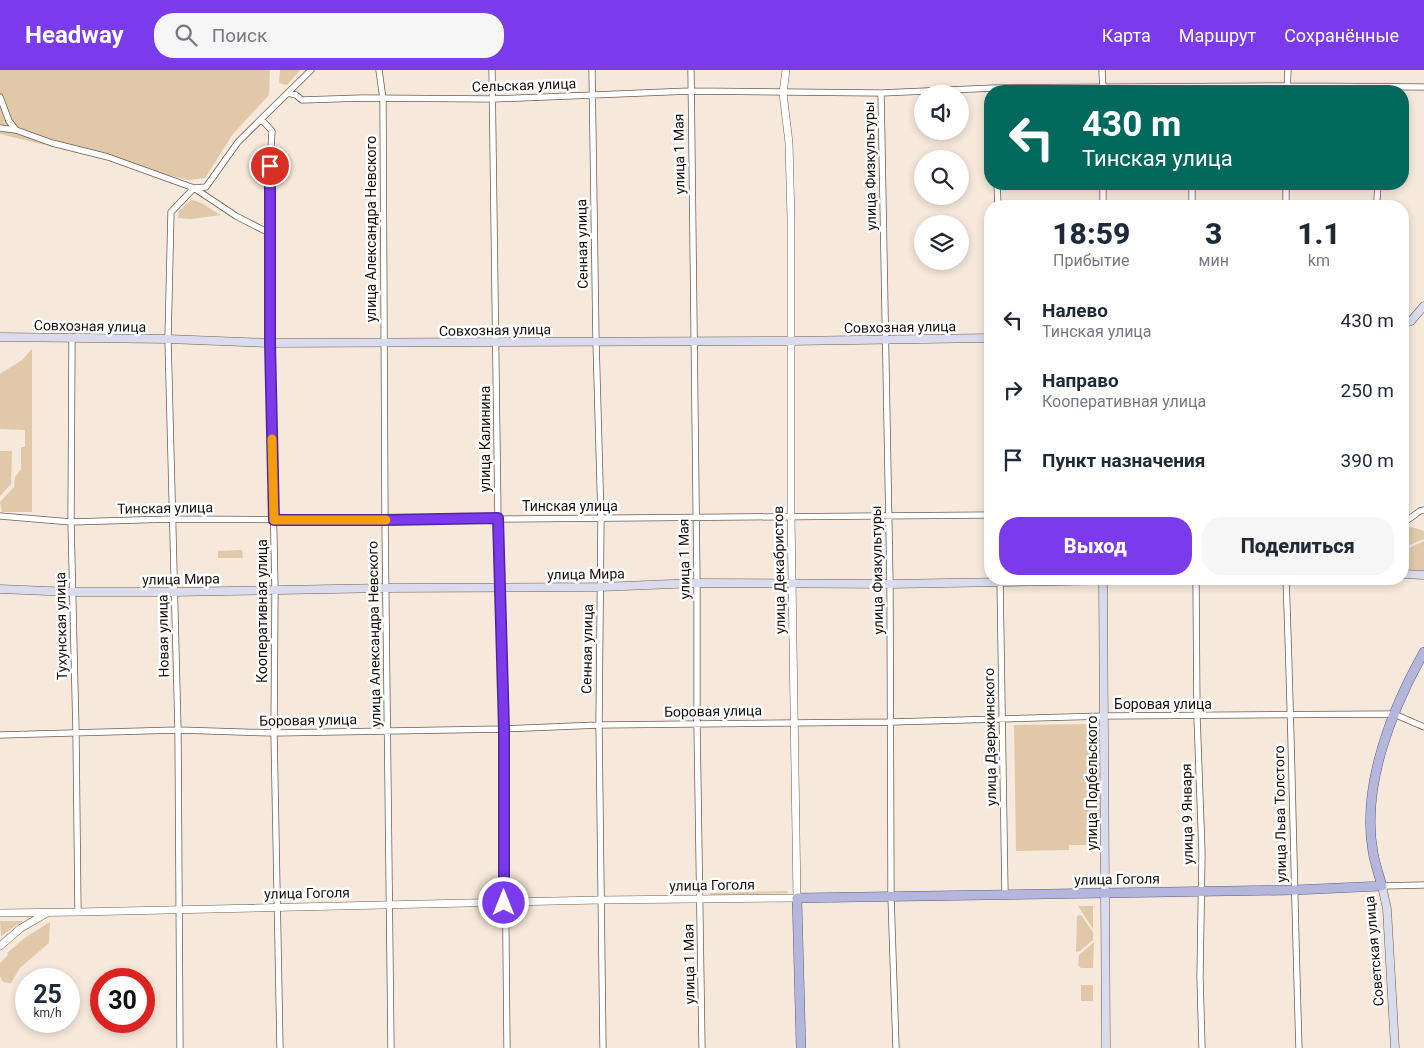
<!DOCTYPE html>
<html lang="ru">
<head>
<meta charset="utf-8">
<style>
  :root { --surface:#fff; --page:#f6f6f7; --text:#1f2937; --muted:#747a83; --accent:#7c3aed }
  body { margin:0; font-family:Roboto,sans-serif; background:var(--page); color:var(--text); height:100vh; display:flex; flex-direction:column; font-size:19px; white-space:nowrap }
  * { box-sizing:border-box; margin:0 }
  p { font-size:16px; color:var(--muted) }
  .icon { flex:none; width:28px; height:28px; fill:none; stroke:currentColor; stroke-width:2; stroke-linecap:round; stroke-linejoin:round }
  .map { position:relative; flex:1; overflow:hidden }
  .drawer { position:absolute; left:984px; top:130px; width:425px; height:385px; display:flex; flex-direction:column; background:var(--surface); border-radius:20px; box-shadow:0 2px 8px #0003 }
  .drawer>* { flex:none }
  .guide { position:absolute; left:984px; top:15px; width:425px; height:105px; border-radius:20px; box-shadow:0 2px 8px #0003; background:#00695c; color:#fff; overflow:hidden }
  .fabs { position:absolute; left:914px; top:15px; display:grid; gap:10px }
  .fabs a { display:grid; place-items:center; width:55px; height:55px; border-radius:50%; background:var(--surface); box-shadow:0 2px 8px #0003; font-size:25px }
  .speed { position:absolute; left:15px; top:898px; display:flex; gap:10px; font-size:25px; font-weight:700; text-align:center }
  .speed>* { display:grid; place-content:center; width:65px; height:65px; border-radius:50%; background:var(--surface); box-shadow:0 2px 8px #0003; line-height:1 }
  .speed small { font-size:12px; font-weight:400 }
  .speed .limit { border:8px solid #d22; background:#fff; color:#111 }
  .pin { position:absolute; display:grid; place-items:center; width:42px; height:42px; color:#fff; margin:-21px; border:2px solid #fff; border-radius:50%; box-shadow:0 1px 5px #0007 }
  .me { position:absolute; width:55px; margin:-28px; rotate:0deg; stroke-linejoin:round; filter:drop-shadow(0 0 4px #0008) }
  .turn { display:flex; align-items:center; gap:18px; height:105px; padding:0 15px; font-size:22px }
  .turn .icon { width:65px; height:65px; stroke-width:2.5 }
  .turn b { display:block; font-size:35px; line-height:42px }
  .eta { display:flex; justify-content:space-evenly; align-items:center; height:85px; text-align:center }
  .eta b { font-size:30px; font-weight:800; line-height:35px }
  .action { display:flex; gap:10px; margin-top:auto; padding:10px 15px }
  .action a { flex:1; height:58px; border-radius:20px; background:var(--accent); color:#fff; font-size:20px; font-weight:800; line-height:58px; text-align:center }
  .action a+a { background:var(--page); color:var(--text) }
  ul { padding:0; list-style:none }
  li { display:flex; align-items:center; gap:15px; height:70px; padding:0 15px }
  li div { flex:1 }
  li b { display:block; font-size:19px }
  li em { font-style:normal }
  header { display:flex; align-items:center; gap:30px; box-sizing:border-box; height:70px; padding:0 25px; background:var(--accent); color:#fff }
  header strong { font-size:24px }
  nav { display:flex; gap:28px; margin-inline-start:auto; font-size:18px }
  .search { width:350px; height:45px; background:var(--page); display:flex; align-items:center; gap:12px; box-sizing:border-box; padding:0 18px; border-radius:20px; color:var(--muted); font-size:19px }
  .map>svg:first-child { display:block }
  .green { fill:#e1c8a9 }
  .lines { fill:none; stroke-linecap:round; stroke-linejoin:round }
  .minor-casing { stroke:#6a5f52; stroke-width:7 }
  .tertiary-casing { stroke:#6a5f52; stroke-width:8 }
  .secondary-casing { stroke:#6a5f52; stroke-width:9 }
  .primary-casing { stroke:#5c5c83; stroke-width:10 }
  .minor { stroke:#fff; stroke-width:5.5 }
  .tertiary { stroke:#fff; stroke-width:7 }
  .secondary { stroke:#dadbed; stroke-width:8 }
  .primary { stroke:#b5b6dc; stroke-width:9 }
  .route-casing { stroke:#51269a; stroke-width:12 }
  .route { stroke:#7c3aed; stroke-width:9 }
  .slow { stroke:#f59e0b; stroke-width:9 }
  .labels { text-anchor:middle; stroke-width:5; stroke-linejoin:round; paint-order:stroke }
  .street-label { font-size:14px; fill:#130f0a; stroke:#fff }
</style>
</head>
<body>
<header>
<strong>Headway</strong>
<div class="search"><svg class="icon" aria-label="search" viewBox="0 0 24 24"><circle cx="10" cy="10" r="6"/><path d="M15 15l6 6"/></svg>Поиск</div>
<nav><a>Карта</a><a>Маршрут</a><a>Сохранённые</a></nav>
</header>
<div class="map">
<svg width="1424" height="978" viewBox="0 0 1424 978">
  <rect width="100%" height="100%" fill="#f6e9db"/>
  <path class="green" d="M0 0H270L269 25 233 64 205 108 188 110 0 64Z
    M280 0H300L287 15 279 13Z
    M191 130C202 131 211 140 221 145L191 149 178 148 179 141Z
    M32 279V442H2L0 432 14 417 15 407 21 399V377H25V360L0 359V304L22 290Z
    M0 381H12L11 414 0 426Z
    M1408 456 1424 461V469L1403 478V460Z
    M1424 471V501H1403L1402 481Z
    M242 480 243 488H218V481Z
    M1101 654C1102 693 1105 739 1096 775H1069V780L1016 781 1014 655Z
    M787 821 788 823 710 825V823Z
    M1078 836H1093V859Z
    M1081 845 1093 862V870L1080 881 1076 882 1077 846Z
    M0 851H23L1 866Z
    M50 852 49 873 20 898 11 913 3 912 0 906V893L8 885 7 883 26 867Z
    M1094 872 1093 898H1081L1078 895 1079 885Z
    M1081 915H1093V931H1081Z"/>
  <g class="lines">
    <defs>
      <path id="minor" d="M379 0 383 29 385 450 391 978
        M492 0 498 449 504 659 507 978
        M592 0 596 271 601 449 599 655 603 978
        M691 0 697 513V654L702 978
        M1102 0 1103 21
        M1287 21 1288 0
        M288 23 296 25 302 30 362 28 493 29 690 21 881 23 994 18 1287 16 1424 17
        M881 23 890 514 891 826 896 978
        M0 27 9 51 16 60
        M261 49 272 61 269 113 270 273 275 520 274 663 280 978
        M0 58 16 60 52 73 108 87 194 118 236 146 269 163
        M997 114 998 136
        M1103 114V136
        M1192 114V136
        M1377 129 1378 114
        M1286 136V114
        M72 268 71 452 76 663 78 842
        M0 446 71 452 172 449 385 450 990 445
        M1402 454 1420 441 1424 440
        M1000 509 1005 824
        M1196 509 1197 646 1202 783 1200 907 1202 978
        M1286 509C1292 665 1294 822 1299 978
        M0 665 178 660 274 663 504 659 599 655 891 652 1105 646 1394 644 1424 657
        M1382 816 1424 815
        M180 978 178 660 168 269 171 142 194 118 206 117 238 72 311 0"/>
      <path id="tertiary" d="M0 843 78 842 600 830 797 828 791 446V150L789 73 783 23 786 0
        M0 876 21 858 47 843"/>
      <path id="secondary" d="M1402 254 1411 251 1424 236
        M0 267 168 269 270 273 790 271 990 268
        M1402 504 1424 505
        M1103 509 1106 978
        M0 519 72 522H174L386 518 600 517 697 513 890 514 1172 509
        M1382 816 1387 839 1395 978"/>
      <path id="primary" d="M801 978 797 828 1294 820 1382 816C1379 805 1375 794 1373 782 1361 716 1392 639 1424 582"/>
    </defs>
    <use href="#minor" class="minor-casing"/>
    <use href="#tertiary" class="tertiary-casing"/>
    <use href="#secondary" class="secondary-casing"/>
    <use href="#primary" class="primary-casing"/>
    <use href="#minor" class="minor"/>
    <use href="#tertiary" class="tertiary"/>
    <use href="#secondary" class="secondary"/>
    <use href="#primary" class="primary"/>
  </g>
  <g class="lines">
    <defs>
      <path id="route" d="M270 96V273L274 450H385L498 448 504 659V833"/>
    </defs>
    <use href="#route" class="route-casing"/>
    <use href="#route" class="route"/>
    <path class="slow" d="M272 369 274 450H386"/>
  </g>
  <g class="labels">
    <g class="street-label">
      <text transform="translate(524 15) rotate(-2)" y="5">Сельская улица</text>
      <text transform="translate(679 84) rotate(-91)" y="5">улица 1 Мая</text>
      <text transform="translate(870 96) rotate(-91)" y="5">улица Физкультуры</text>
      <text transform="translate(371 159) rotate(-90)" y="5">улица Александра Невского</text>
      <text transform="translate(582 174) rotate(-91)" y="5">Сенная улица</text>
      <text transform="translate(90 256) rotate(1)" y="5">Совхозная улица</text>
      <text transform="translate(900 257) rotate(-1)" y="5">Совхозная улица</text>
      <text transform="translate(495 260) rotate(-1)" y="5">Совхозная улица</text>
      <text transform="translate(485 369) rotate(-90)" y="5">улица Калинина</text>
      <text x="570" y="441">Тинская улица</text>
      <text transform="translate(165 438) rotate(-1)" y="5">Тинская улица</text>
      <text transform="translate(684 489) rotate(-91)" y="5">улица 1 Мая</text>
      <text transform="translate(779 500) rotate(-91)" y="5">улица Декабристов</text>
      <text transform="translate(877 500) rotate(-91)" y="5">улица Физкультуры</text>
      <text transform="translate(586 504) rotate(-1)" y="5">улица Мира</text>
      <text transform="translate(181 509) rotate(-1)" y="5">улица Мира</text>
      <text transform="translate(262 541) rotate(-90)" y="5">Кооперативная улица</text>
      <text transform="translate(61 556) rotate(-91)" y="5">Тухунская улица</text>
      <text transform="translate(374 564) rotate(-91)" y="5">улица Александра Невского</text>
      <text transform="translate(163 566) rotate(-91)" y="5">Новая улица</text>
      <text transform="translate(587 579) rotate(-89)" y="5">Сенная улица</text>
      <text x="1163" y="639">Боровая улица</text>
      <text transform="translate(713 641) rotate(-1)" y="5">Боровая улица</text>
      <text transform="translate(308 650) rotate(-1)" y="5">Боровая улица</text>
      <text transform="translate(990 667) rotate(-91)" y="5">улица Дзержинского</text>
      <text transform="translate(1092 713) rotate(-90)" y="5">улица Подбельского</text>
      <text transform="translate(1187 744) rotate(-91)" y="5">улица 9 Января</text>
      <text transform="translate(1280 744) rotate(-91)" y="5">улица Льва Толстого</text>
      <text transform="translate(1117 809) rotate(-1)" y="5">улица Гоголя</text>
      <text transform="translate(712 815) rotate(-1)" y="5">улица Гоголя</text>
      <text transform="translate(307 823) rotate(-1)" y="5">улица Гоголя</text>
      <text transform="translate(1374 881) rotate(-95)" y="5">Советская улица</text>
      <text transform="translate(689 894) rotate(-91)" y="5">улица 1 Мая</text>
    </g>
  </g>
</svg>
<div class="fabs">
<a><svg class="icon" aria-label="sound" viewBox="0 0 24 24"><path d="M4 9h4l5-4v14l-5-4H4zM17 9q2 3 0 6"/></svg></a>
<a><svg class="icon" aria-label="search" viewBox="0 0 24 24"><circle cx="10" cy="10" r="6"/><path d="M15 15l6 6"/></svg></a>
<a><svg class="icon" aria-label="layers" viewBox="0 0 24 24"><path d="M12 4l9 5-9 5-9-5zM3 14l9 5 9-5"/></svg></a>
</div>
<div class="speed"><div>25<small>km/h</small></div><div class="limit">30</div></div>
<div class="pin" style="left:270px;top:96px;background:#d93025"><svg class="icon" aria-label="arrive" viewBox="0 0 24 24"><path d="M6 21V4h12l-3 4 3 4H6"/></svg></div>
<svg class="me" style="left:504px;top:833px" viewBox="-20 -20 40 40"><circle r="17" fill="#7c3aed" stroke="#fff" stroke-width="3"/><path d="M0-11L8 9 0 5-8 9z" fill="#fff"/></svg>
<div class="guide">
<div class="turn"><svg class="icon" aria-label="left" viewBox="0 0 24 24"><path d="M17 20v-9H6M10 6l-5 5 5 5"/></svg><div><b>430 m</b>Тинская улица</div></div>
</div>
<section class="drawer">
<div class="eta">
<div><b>18:59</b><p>Прибытие</p></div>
<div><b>3</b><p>мин</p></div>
<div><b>1.1</b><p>km</p></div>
</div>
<ul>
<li><svg class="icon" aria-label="left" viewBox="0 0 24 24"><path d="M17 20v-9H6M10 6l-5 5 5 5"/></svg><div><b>Налево</b><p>Тинская улица</p></div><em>430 m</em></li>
<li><svg class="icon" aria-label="right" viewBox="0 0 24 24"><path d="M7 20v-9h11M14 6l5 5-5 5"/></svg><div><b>Направо</b><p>Кооперативная улица</p></div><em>250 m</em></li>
<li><svg class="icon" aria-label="arrive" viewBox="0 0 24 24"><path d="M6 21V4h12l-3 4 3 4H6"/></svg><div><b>Пункт назначения</b></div><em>390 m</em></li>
</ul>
<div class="action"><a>Выход</a><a>Поделиться</a></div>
</section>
</div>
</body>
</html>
